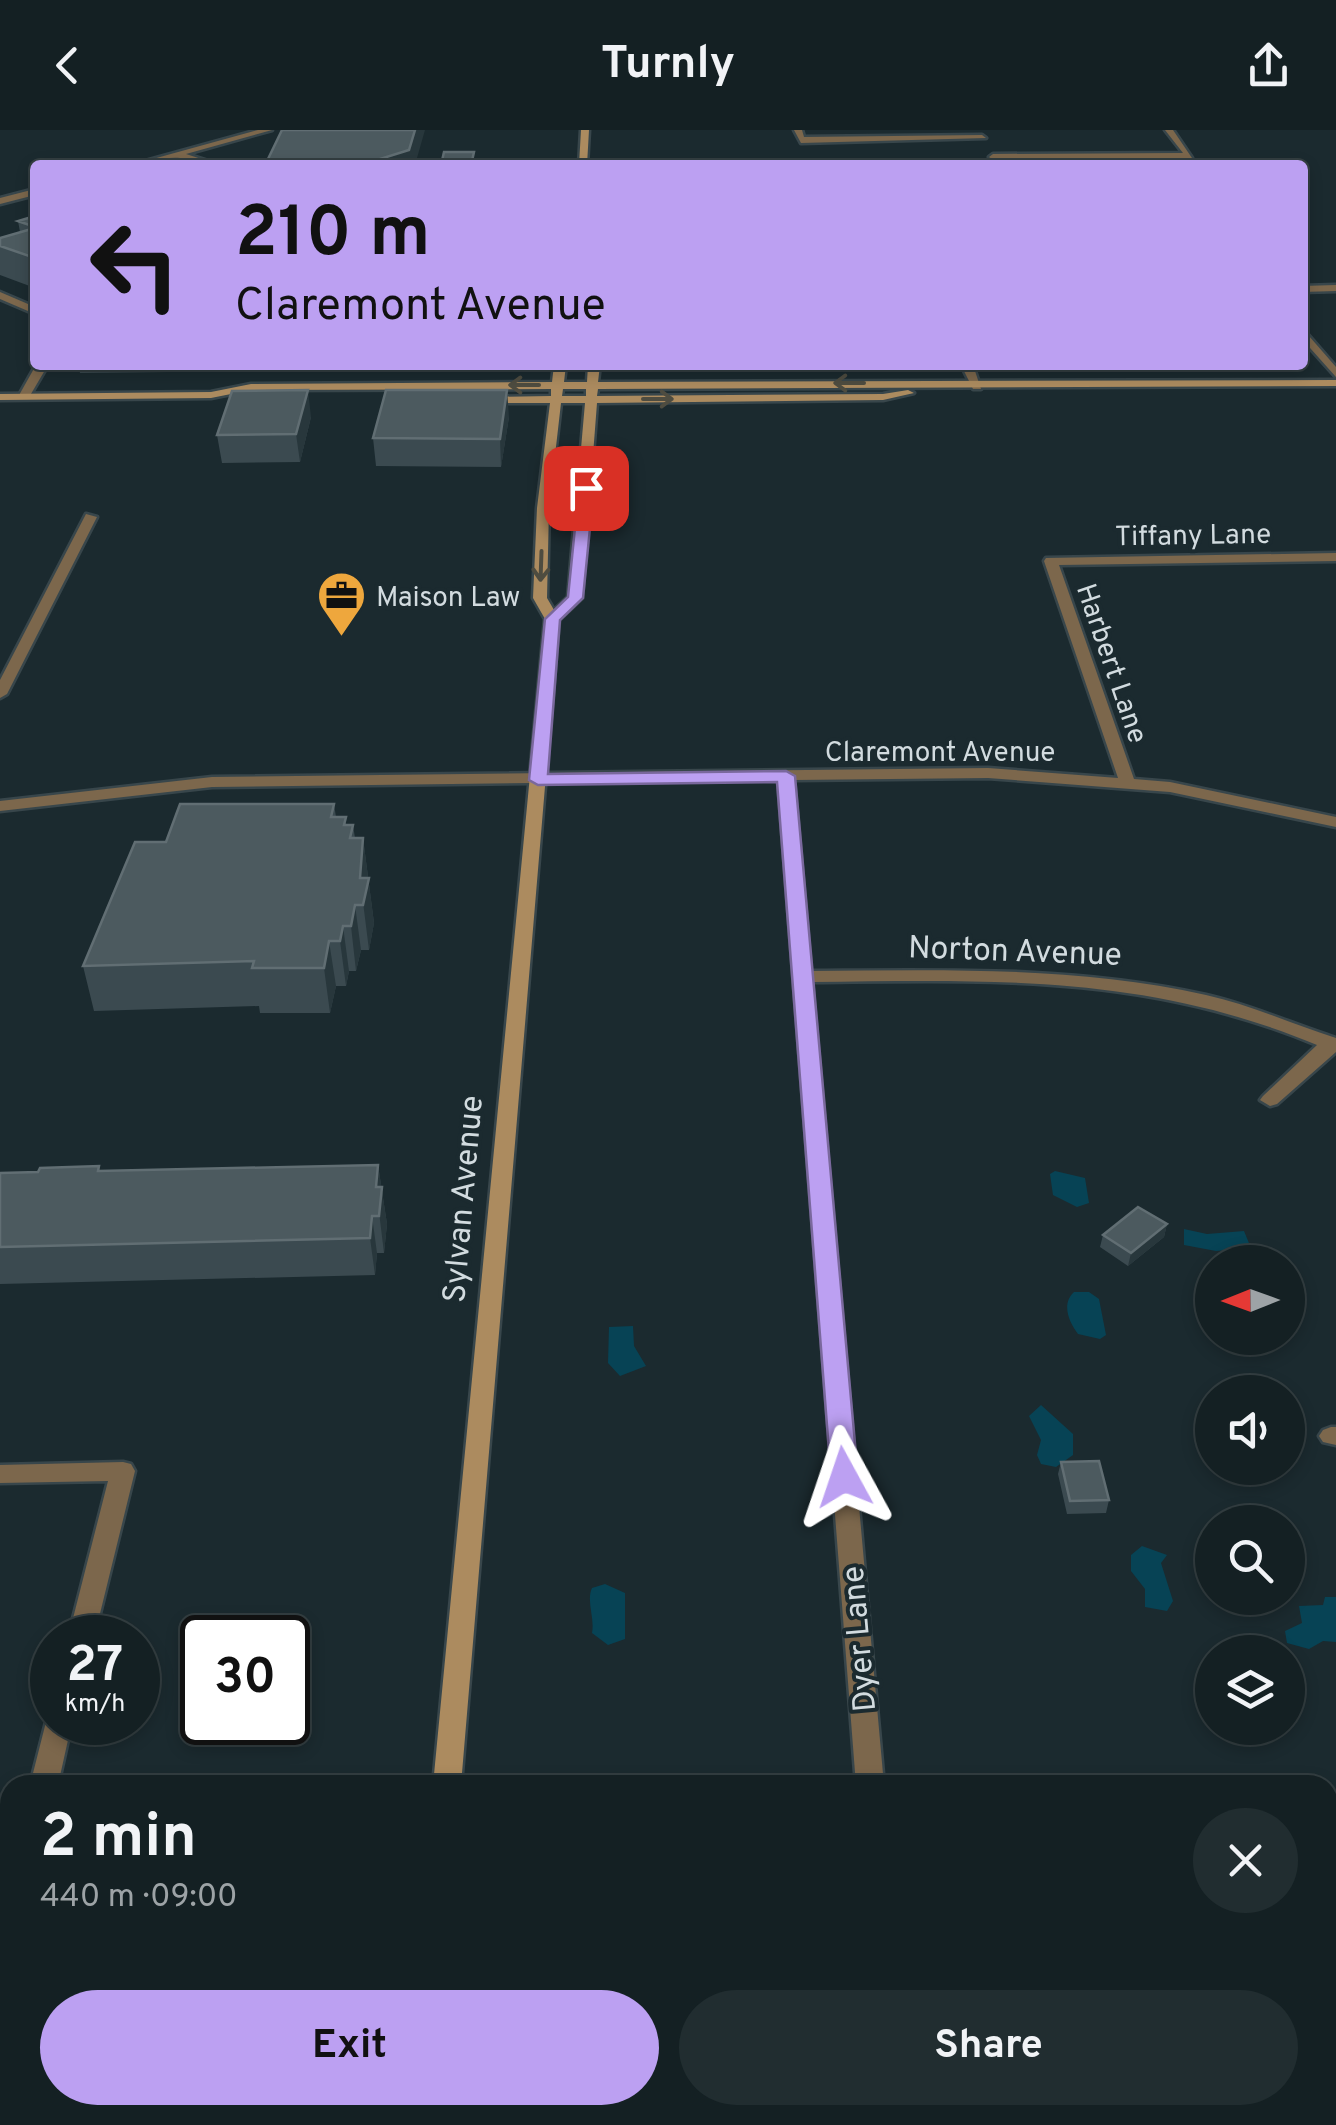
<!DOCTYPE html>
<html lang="en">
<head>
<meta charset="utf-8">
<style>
  :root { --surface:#142023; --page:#212d30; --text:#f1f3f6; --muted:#9da3a6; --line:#333e41; --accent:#bca0f2 }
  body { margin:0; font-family:Overpass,sans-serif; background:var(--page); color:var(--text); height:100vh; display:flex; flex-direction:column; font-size:38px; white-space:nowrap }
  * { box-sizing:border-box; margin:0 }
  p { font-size:32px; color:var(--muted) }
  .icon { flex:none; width:55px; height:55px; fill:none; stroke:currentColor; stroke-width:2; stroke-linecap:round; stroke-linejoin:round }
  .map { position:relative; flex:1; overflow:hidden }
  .sheet { position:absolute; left:0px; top:1645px; width:1338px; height:350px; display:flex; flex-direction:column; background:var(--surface); border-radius:30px 30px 0 0; box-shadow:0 5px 15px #0003,0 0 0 2px var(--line) }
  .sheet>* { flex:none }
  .banner { position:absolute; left:30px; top:30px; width:1278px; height:210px; border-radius:10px; box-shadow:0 5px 15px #0003,0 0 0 2px var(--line); background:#bca0f2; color:#111; overflow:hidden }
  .needle { width:65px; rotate:269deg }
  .fabs { position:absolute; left:1195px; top:1115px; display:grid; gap:20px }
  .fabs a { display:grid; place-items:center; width:110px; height:110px; border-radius:50%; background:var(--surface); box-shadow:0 5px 15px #0003,0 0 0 2px var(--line); font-size:50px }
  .speed { position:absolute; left:30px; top:1485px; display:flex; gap:20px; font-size:50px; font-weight:700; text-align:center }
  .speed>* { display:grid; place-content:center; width:130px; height:130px; border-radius:50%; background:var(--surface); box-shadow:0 5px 15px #0003,0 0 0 2px var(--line); line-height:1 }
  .speed small { font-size:25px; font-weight:400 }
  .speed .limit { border:5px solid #111; border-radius:15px; background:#fff; color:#111 }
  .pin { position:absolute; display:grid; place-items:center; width:85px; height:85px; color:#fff; margin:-42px; border-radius:20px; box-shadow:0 5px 15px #0006 }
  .me { position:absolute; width:110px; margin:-55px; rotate:355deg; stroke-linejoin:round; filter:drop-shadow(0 0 8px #0008) }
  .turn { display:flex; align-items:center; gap:35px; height:210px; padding:0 40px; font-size:45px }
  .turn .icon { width:130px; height:130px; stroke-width:2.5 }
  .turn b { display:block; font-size:70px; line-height:85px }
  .round { display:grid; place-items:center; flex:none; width:105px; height:105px; border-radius:52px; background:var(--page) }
  .overview { display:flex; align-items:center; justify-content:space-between; height:170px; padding:0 40px }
  h1 { font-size:60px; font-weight:700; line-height:75px }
  .cta { display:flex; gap:20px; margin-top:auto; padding:20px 40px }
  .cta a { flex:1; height:115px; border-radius:60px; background:var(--accent); color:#111; font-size:40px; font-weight:700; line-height:115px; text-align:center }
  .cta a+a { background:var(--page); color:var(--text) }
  header { display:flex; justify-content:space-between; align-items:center; height:130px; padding:0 40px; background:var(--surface); font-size:45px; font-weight:700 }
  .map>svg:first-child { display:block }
  .water { fill:#074355 }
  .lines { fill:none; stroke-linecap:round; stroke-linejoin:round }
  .street-casing { stroke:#38464b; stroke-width:5 }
  .secondary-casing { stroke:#38464b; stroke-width:5 }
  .street { fill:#7c674c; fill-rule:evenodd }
  .secondary { fill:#ac8b5f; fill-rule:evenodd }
  .wall { fill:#3b4a50 }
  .shaded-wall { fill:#28373c }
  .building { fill:#4c5a5f; stroke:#616e73; stroke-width:2.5 }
  .oneway { stroke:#4e4c40 }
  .route { fill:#bca0f2; stroke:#7a689d; stroke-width:2.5 }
  .labels { text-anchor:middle; stroke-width:8; stroke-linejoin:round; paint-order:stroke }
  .far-street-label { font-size:28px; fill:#d2dbdf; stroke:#1b2a2f }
  .far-poi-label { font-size:28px; fill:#d2dbdf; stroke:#1b2a2f; text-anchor:start }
  .street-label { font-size:32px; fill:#d2dbdf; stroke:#1b2a2f }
</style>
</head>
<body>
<header><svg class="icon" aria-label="back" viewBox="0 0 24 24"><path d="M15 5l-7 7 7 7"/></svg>Turnly<svg class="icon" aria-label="share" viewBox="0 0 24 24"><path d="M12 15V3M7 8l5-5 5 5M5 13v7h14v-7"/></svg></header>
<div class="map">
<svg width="1336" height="1995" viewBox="0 0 1336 1995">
  <rect width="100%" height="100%" fill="#1b2a2f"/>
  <path class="water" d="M1055 1041 1085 1048 1089 1073 1077 1077 1053 1065 1050 1044Z
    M1184 1099 1207 1104 1244 1101 1251 1118 1216 1121 1184 1115Z
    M1074 1162H1089L1099 1169 1106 1205 1100 1209 1078 1204C1069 1192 1061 1174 1074 1162Z
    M633 1196 634 1216 646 1236 620 1246 608 1233 609 1197Z
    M1041 1275 1073 1304V1325L1056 1337 1041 1334 1037 1325 1041 1310 1029 1286Z
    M1142 1416 1167 1425 1161 1433 1173 1471 1167 1481 1145 1477V1459L1131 1441V1425Z
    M605 1454 625 1463V1509L608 1515 592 1503C595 1488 586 1471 592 1458Z
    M1325 1467H1336V1512L1323 1511 1309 1519 1287 1513 1285 1501 1302 1493 1299 1476 1323 1475Z"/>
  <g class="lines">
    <defs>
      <path id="street" d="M258 0H272L186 24 220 35C206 35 194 29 180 28 164 26 147 35 131 35Z
        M794 0H802L804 7 982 5 986 8 801 13Z
        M1165 0H1173L1192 28 993 30 989 27 993 24 1183 23Z
        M35 59V65L0 74V68Z
        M1336 155V161L1302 162V156Z
        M0 162 35 177V184L0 169Z
        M1302 198 1336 237V247L1302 209Z
        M36 235H48L28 269H20L18 267Z
        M961 235H973L981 259H973Z
        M86 384 97 387 7 564 0 568V550Z
        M1336 423V431L1059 435 1134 649 1170 652 1336 687V697L1170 662 988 648 794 650 811 841C944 840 1076 836 1206 865 1251 875 1292 894 1336 908V922L1277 974 1270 976 1260 970 1263 966 1317 915C1147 844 992 850 812 852L884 1655H856L778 650 212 657 0 681V671L212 647 988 638 1118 648 1044 431 1046 428Z
        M1331 1297H1336V1315L1323 1312 1319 1306 1323 1300Z
        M123 1332 131 1334 135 1341 94 1508H68L108 1351 0 1353V1335Z
        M52 1582V1592H72L58 1655H30L46 1592Z
        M10 1773V1836L0 1840V1777Z
        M881 1985H913L914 1995H882Z"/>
      <path id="secondary" d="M581 0H589L587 35H579Z
        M554 235H566L564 252H587L588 235H600L598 252 1336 250V256L598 259 597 266 883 264 908 260 914 263 883 270 597 273 582 468 559 490 461 1655H433L545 489 533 468 537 378 550 273H483L477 270 483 267 551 266V259L251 260 211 268 0 270V264L211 262 251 254 552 252ZM563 259H586V266H562ZM561 273H585L568 467 554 480 547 468 549 378Z
        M401 1985H433V1995H401Z"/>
    </defs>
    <use href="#street" class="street-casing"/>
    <use href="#secondary" class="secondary-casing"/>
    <use href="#street" class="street"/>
    <use href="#secondary" class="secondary"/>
  </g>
  <path class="wall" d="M35 86V158L0 145V108L20 102 18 91Z
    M78 235H172L169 242 80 243Z
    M632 235H696V240L632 239Z
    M311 287 300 332 222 333 217 305Z
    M509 287 501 337 376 336 373 308Z
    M334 674 336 687 348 695H353L355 708H363L374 793 369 820H361L356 841H349L346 856H336L330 883H260L259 876 94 881 83 836 166 712Z
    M378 1035 387 1094 384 1123H377L375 1145 0 1154V1043Z
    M1167 1094 1164 1107 1128 1136 1100 1117 1103 1105Z
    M1061 1332 1109 1370 1106 1383 1067 1384 1058 1344Z"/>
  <path class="shaded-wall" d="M415 0H425L415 35H361Z
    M308 260 311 287 300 332 296 304Z
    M507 260 509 287 501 337 500 309Z
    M363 708 374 793 369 820 360 748Z
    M355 775 361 820 356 841 351 796Z
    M343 796 349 841 346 856 340 811Z
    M329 811 336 856 330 883 324 838Z
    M378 1035 387 1094 384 1123 376 1057Z
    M372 1086 377 1123 375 1145 370 1108Z
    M1167 1094 1164 1107 1128 1136 1131 1123Z"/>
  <path class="building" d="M282 0H415L409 20 361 35H247L268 29Z
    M444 22H474L472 31H483L482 35H441Z
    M35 86V97L18 91Z
    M35 98V128L0 116V108Z
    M308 260 296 304 217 305 232 261Z
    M386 260H507L500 309 373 308Z
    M180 674H334L331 687H346L344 695H353L350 708H363L360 748H369L363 775H355L351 796H343L340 811H329L324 838H252L254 831 83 836 135 712H166Z
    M378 1035 376 1057H382L379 1086H372L370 1108 0 1117V1043L38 1042 40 1038 99 1036 98 1041Z
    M1138 1077 1167 1094 1131 1123 1103 1105Z
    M1099 1331 1109 1370 1070 1371 1061 1332Z"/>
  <defs><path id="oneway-shaft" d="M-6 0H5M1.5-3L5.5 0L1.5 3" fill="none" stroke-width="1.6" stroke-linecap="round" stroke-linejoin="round" transform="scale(2.5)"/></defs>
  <g class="oneway">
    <use href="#oneway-shaft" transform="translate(849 253) rotate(180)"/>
    <use href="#oneway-shaft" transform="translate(524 255) rotate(180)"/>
    <use href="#oneway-shaft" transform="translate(658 269)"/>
    <use href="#oneway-shaft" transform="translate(541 436) rotate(92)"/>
  </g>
  <path class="route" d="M586 354 594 358 583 468 560 490 548 644 786 641 795 646 858 1347 854 1355H835L831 1347 777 652 538 655 529 650 545 489 568 467 579 358Z"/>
  <defs>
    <symbol id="office-pin" viewBox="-11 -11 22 30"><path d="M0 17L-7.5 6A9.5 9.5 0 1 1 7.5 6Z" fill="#eea73d" stroke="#1b2a2f"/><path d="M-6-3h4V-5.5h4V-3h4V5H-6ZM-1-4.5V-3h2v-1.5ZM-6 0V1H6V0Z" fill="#111"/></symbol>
  </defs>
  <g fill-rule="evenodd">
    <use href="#office-pin" x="314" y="438" width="55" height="75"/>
  </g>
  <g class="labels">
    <g class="far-street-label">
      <text transform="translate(1193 404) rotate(-1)" y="10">Tiffany Lane</text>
      <text transform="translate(1113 533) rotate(71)" y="10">Harbert Lane</text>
      <text x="940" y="631">Claremont Avenue</text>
    </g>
    <g class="far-poi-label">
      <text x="376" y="476">Maison Law</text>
    </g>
    <g class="street-label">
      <text transform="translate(1015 820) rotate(2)" y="11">Norton Avenue</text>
      <text transform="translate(462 1069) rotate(-85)" y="11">Sylvan Avenue</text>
      <text transform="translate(858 1509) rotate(-95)" y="11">Dyer Lane</text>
    </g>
  </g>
</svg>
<div class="fabs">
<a><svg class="needle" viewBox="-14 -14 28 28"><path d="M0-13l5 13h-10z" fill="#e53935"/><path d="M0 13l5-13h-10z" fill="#9da3a6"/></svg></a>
<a><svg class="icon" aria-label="sound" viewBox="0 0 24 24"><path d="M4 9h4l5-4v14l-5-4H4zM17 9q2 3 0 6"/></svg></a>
<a><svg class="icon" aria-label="search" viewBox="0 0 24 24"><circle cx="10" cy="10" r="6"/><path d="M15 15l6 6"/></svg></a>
<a><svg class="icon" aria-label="layers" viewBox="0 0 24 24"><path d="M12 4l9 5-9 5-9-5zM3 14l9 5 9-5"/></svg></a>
</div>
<div class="speed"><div>27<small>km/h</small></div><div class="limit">30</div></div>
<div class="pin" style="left:586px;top:358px;background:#d93025"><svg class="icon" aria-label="arrive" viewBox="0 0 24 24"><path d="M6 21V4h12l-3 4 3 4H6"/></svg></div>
<svg class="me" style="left:844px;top:1347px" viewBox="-20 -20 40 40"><path d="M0-17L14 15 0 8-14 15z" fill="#bca0f2" stroke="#fff" stroke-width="4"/></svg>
<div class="banner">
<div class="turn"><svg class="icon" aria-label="left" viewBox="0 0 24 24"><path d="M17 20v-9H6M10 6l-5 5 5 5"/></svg><div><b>210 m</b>Claremont Avenue</div></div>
</div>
<section class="sheet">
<div class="overview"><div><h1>2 min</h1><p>440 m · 09:00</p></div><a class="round"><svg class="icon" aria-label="close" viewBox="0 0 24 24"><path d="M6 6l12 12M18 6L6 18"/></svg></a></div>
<div class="cta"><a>Exit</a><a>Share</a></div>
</section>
</div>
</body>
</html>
